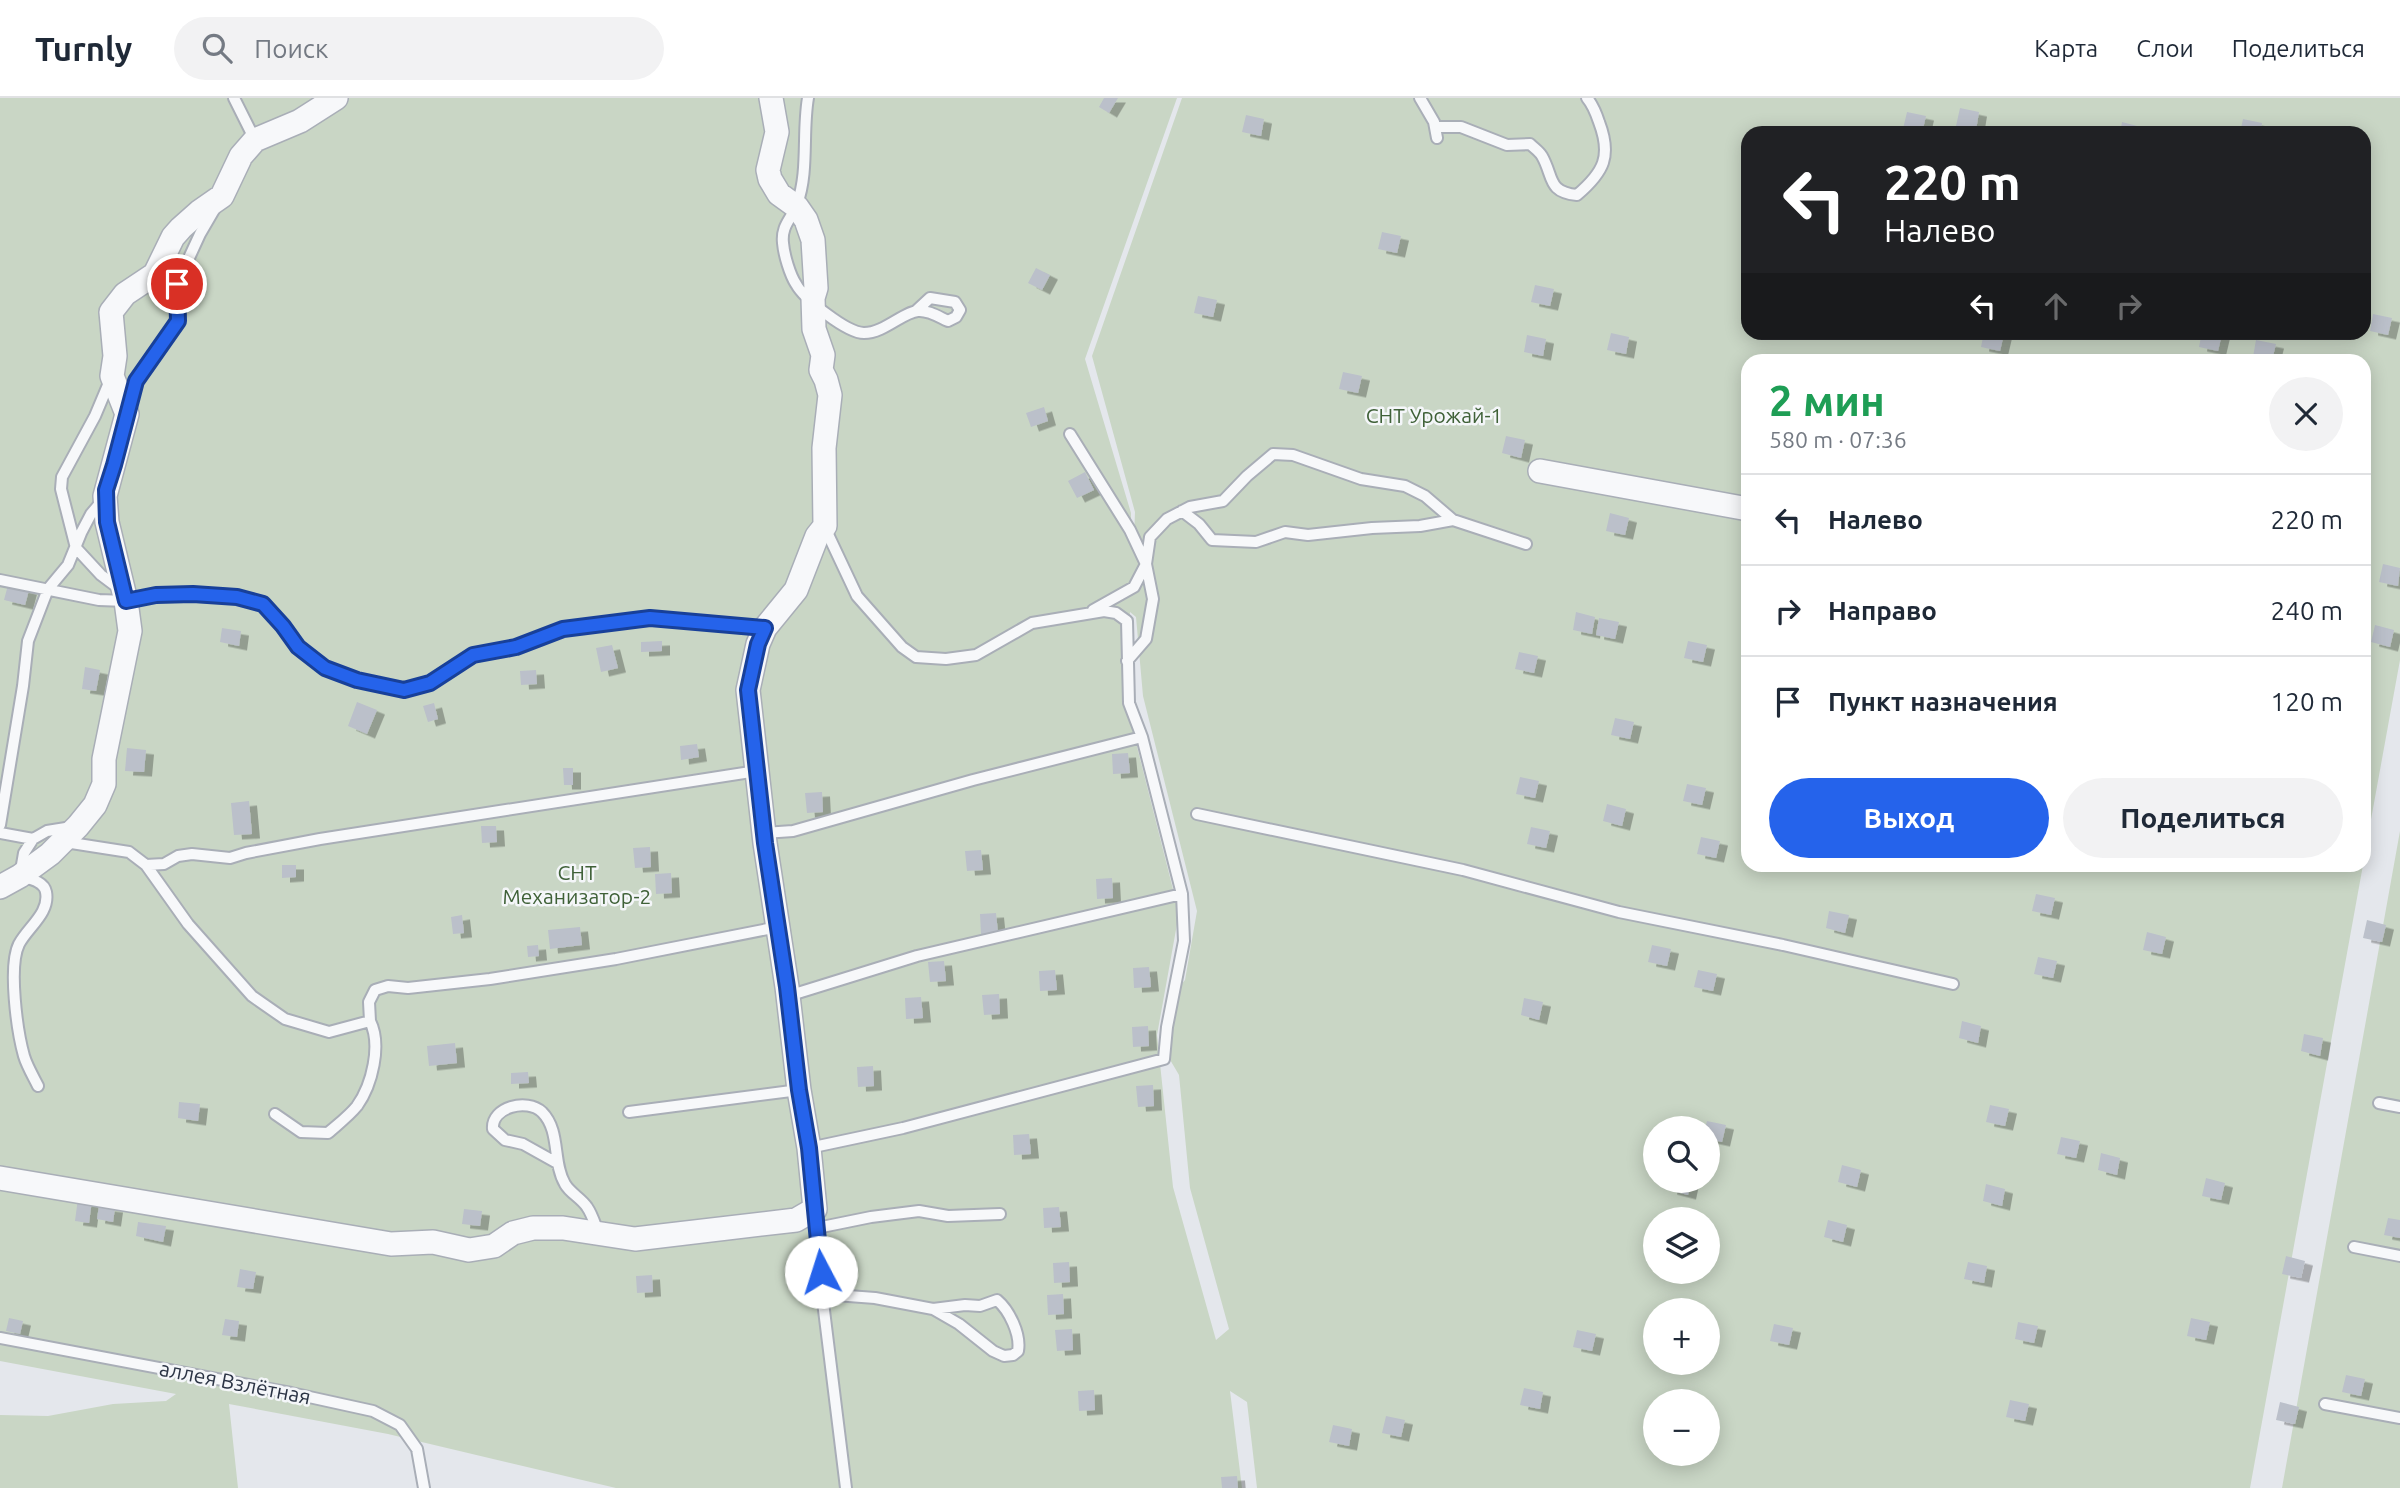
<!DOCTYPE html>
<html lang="ru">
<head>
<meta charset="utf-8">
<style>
  :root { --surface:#fff; --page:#f2f2f3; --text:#1f2937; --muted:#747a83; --line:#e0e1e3; --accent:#2563eb }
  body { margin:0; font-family:Ubuntu,sans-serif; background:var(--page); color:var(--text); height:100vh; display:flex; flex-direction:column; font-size:26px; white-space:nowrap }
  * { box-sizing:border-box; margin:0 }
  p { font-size:23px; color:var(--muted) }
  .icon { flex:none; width:38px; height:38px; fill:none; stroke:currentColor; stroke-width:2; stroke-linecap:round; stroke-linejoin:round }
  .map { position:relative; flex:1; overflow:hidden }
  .details { position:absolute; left:1741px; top:256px; width:630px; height:518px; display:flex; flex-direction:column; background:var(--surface); border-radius:21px; box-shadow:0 4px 18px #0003 }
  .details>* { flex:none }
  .top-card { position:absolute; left:1741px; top:28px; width:630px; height:214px; border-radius:21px; box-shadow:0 4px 18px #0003; background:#202124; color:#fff; overflow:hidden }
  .fabs { position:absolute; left:1643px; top:1018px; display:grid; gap:14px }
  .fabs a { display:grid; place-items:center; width:77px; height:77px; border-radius:50%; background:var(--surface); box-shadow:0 4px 18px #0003; font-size:35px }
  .pin { position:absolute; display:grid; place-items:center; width:60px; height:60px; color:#fff; margin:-30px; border:4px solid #fff; border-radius:50%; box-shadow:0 2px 7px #0007 }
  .me { position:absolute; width:77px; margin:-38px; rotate:355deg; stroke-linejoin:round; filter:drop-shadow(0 0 5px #0008) }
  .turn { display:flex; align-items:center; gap:24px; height:147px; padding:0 28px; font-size:32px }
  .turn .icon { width:91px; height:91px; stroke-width:2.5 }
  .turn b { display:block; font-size:49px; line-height:60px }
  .lanes { display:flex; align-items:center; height:66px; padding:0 28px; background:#0003; justify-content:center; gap:35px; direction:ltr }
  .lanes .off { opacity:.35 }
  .round { display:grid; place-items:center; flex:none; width:74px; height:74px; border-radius:37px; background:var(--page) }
  .overview { display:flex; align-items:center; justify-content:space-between; height:119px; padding:0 28px }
  h1 { font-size:42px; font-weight:700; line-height:52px; color:#1e9e55 }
  .primary-button { display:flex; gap:14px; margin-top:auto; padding:14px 28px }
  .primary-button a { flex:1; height:80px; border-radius:42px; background:var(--accent); color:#fff; font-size:28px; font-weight:700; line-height:80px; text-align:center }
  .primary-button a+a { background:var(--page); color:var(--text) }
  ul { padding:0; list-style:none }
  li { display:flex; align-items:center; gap:21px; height:91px; padding:0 28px; border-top:2px solid var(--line) }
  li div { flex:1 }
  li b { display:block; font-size:26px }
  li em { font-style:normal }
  header { display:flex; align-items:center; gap:42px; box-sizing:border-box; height:98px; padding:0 35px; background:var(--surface); border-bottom:2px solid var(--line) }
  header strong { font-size:33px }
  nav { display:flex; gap:38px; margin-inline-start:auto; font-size:24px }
  .search { width:490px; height:63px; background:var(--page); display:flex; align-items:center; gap:18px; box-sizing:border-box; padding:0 24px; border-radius:38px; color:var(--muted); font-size:26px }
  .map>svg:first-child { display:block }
  .green { fill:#c9d6c5; fill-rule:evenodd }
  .building { fill:#bbc0ca; filter:url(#shadow) }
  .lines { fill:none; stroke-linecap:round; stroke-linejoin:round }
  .service-casing { stroke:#a9aeb7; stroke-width:14 }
  .minor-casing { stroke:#a9aeb7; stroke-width:26 }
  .service { stroke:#f7f8fa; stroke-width:10 }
  .minor { stroke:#f7f8fa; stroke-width:23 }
  .route-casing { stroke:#184099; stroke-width:18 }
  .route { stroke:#2563eb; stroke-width:12 }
  .labels { text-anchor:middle; stroke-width:5; stroke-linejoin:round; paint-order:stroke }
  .park-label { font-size:21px; fill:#3f6138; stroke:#f4f6f9 }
  .street-label { font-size:21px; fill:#2b3445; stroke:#f4f6f9 }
</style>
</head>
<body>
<header>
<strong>Turnly</strong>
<div class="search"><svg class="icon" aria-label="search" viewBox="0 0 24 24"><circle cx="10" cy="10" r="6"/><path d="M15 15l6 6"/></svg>Поиск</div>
<nav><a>Карта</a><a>Слои</a><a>Поделиться</a></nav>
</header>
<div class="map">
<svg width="2400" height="1390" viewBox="0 0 2400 1390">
  <defs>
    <filter id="shadow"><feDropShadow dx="8" dy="4.5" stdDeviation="0" flood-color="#0004"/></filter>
  </defs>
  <rect width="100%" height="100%" fill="#e4e7ec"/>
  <path class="green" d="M0 0H1177L1085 261 1131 415V443L1134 439 1135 414 1092 258 1182 0H2400V562L2364 760V262H1748V766L2363 767 2250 1390H1257L1247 1304 1230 1293 1242 1390H616L388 1336 229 1306 238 1390H0V1317L48 1318 113 1306 166 1303 176 1296 0 1263ZM1748 35H2364V234H1748ZM1130 514 1136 519 1143 598 1197 813 1185 882 1179 889 1163 925 1169 960 1179 977 1190 1090 1229 1231 1216 1242 1173 1089 1157 937 1179 815 1126 605ZM1656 1031H1708V1083H1656ZM1656 1122H1708V1174H1656ZM1656 1213H1708V1265H1656ZM1656 1304H1708V1356H1656Z
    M2400 733V1390H2282Z"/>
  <path class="building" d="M1104 0H1118L1109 15 1099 9Z
    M1960 10 1979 14 1976 32 1956 28Z
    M1907 14 1926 18 1922 35 1903 31Z
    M1246 17 1264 21 1261 38 1242 34Z
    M2243 21 2262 25 2260 35H2240Z
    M2122 24 2141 29 2140 35H2120Z
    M1382 134 1401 138 1397 155 1378 151Z
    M1036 170 1050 177 1042 192 1028 185Z
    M1535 187 1554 191 1550 208 1531 204Z
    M1198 198 1217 202 1213 219 1194 215Z
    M2373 216 2392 220 2388 237 2370 233Z
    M1984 234 2004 236 2000 253 1981 249Z
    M2202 234 2222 236 2218 253 2199 249Z
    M1611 235 1629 239 1626 256 1607 252Z
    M1527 237 1546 241 1543 258 1524 254Z
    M2256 242 2276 246 2272 262 2253 259Z
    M1343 274 1362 278 1358 295 1339 291Z
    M1044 309 1048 323 1031 329 1026 315Z
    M1506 338 1525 342 1521 360 1502 355Z
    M1085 374 1094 392 1077 400 1068 383Z
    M1610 415 1629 420 1625 437 1606 433Z
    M2383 466 2400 470 2398 488 2379 484Z
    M8 487 29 492 25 507 4 502Z
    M1576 514 1595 519 1592 536 1573 532Z
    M1599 520 1619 524 1615 541 1596 537Z
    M2375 527 2394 532 2390 549 2371 544Z
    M222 530 241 533 239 548 220 544Z
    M662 543V553L641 554V544Z
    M1688 543 1707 547 1703 564 1684 560Z
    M612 547 618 570 601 574 596 550Z
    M1519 554 1538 558 1534 575 1515 571Z
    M85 569 100 572 96 593 82 591Z
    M536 572 537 586 521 587 520 573Z
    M357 604 377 612 367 636 348 628Z
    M434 605 438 621 428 624 423 608Z
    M1615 620 1634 624 1630 641 1611 637Z
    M697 646 699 659 681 662 680 648Z
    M127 650 146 652 144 674 125 673Z
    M1128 655 1130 675 1113 676 1112 656Z
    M563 670H573V687H564Z
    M1520 679 1539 683 1535 700 1516 696Z
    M1687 686 1706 690 1702 707 1683 703Z
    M822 694 823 714 807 715 805 695Z
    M249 703 252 736 234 737 231 705Z
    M1607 706 1626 711 1622 728 1603 723Z
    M481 728H496L497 744 482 745Z
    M1531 729 1550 733 1546 750 1527 746Z
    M1701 739 1720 743 1716 760 1697 756Z
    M650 749 651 769 635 770 633 750Z
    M981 752 983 772 967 773 965 753Z
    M282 767H296V779L282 780Z
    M671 775 672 795 656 796 655 776Z
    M1112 780 1113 800 1097 801 1096 781Z
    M2036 796 2055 800 2051 817 2032 813Z
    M1829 813 1849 817 1845 835 1826 830Z
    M996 815 998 835 981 836 980 816Z
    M462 817 464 835 453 836 451 819Z
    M2367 822 2386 827 2382 844 2363 840Z
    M580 829 582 847 550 851 548 832Z
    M2147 834 2166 839 2162 856 2143 852Z
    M538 847 539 858 528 859 527 848Z
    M1652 847 1671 851 1667 868 1648 864Z
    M2038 859 2057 863 2053 880 2034 876Z
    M944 863 946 883 930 884 928 864Z
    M1149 869 1151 889 1134 890 1133 870Z
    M1055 872 1057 892 1040 893 1039 873Z
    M1698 872 1717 876 1713 893 1694 889Z
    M999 896 1000 916 984 917 982 897Z
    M921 899 923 920 906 921 905 900Z
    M1524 900 1543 904 1539 922 1521 917Z
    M1962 923 1981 928 1978 945 1959 940Z
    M1148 928 1149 948 1133 949 1132 929Z
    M2304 936 2323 940 2320 958 2301 953Z
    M455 945 457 965 429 968 427 948Z
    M873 968 874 988 858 989 857 969Z
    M528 974 529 985 511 986V975Z
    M1153 987 1154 1008 1138 1009 1136 988Z
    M179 1004 200 1006 198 1023 178 1020Z
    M1990 1007 2009 1011 2005 1028 1986 1024Z
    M1707 1023 1726 1027 1722 1044 1708 1041V1031H1705Z
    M1029 1036 1031 1056 1014 1057 1013 1037Z
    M2061 1039 2080 1043 2076 1060 2057 1056Z
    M2101 1055 2120 1060 2117 1077 2098 1072Z
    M1842 1067 1861 1072 1857 1089 1838 1084Z
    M2206 1080 2225 1085 2221 1102 2202 1098Z
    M1671 1083H1691L1688 1097 1669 1092Z
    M1986 1086 2005 1091 2002 1108 1983 1103Z
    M78 1100 92 1102 89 1125 75 1123Z
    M99 1108 115 1110 113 1124 97 1121Z
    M1059 1109 1061 1129 1044 1130 1043 1110Z
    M464 1111 482 1113 480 1128 462 1126Z
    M2388 1120 2400 1122V1140L2384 1137Z
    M1828 1122 1847 1127 1843 1144 1824 1139Z
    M138 1124 166 1128 163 1144 136 1138Z
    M2286 1158 2305 1163 2301 1180 2282 1176Z
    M1069 1164 1070 1184 1054 1185 1053 1165Z
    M1968 1164 1987 1168 1984 1185 1964 1181Z
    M240 1171 256 1174 253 1191 237 1189Z
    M652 1177 653 1194 637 1195 636 1178Z
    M1063 1196 1064 1216 1048 1217 1047 1197Z
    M9 1220 23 1223 20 1236 6 1233Z
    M2191 1220 2210 1224 2206 1242 2187 1238Z
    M225 1221 239 1223 237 1239 222 1237Z
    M2018 1224 2038 1228 2034 1245 2015 1241Z
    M1774 1226 1793 1230 1789 1247 1770 1243Z
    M1072 1231 1073 1252 1057 1253 1055 1232Z
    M1577 1232 1596 1236 1592 1253 1573 1249Z
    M2346 1277 2365 1281 2361 1298 2342 1294Z
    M1524 1290 1543 1294 1540 1311 1520 1307Z
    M1094 1292 1095 1312 1079 1313 1078 1293Z
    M2010 1302 2029 1306 2025 1323 2006 1319Z
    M2280 1304 2299 1309 2295 1326 2276 1322Z
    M1386 1318 1405 1322 1401 1339 1382 1335Z
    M1333 1327 1352 1331 1349 1348 1329 1344Z
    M1237 1378 1238 1390H1222L1221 1379Z"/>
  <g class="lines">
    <defs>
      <path id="service" d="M234 0 255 42
        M808 0C802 34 809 74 797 106 792 121 781 127 783 145 784 157 790 177 796 186 804 201 847 235 864 235 884 235 903 214 918 213 929 212 939 219 948 223L956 219 960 212 955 204 930 200 916 213
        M1420 0 1434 24 1437 40
        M1435 29H1461L1507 47 1530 46C1534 50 1539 53 1542 58 1554 79 1547 94 1577 97 1604 74 1612 58 1599 24 1596 15 1593 7 1587 0
        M111 280 95 318 62 379 61 391 76 450 101 477 121 492
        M128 310 136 283 147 270 154 256 164 245 178 223 177 186 200 136 214 112
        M1070 336 1130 432 1146 466 1134 489 1093 512
        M1182 413 1199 426 1212 442 1256 444 1285 434 1308 437 1372 430 1420 428 1453 422
        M0 482 99 502 126 503 156 497 237 499 263 506 283 528 297 549 325 570 357 582 404 592 431 585 473 557 516 549 563 531 650 520 765 530
        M1127 563 1146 541 1153 501 1146 466 1150 439 1167 421 1190 409 1223 403 1247 378 1273 356 1293 357 1361 381 1405 388 1425 398 1453 422 1526 446
        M1197 716 1463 772 1619 814 1783 847 1953 886
        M0 727 23 588 28 543 48 491 68 467 81 435 91 416 102 403
        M0 735 33 741 47 733 72 729
        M764 735 793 733 973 682 1142 639
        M33 741 24 755 20 778C30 781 44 783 46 794 50 815 28 829 19 846 8 868 17 933 24 958 27 968 33 978 38 988
        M65 744 129 754 146 767 164 766 178 758 192 756 230 760 246 755 320 741 757 673
        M146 767 188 826 252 898 285 921 329 934 370 923 369 904 375 892 388 888 408 890 490 881 616 861 778 829
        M788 898 917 858 1182 796
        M2379 1005 2400 1009
        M629 1014 799 992
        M275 1016 301 1034 328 1035C337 1027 349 1018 357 1008 372 987 382 947 370 923
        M809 1050 903 1030 1164 961 1167 929 1184 843 1182 796 1142 639 1129 605 1127 523 1116 515 1104 513 1032 525 976 557 946 561 916 559 902 549 857 498 825 430
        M557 1065 523 1046 505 1042 493 1031C491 1009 527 1000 542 1014 561 1033 552 1064 565 1086 570 1095 581 1100 587 1109 592 1116 595 1126 598 1134
        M815 1111 822 1196 846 1390
        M817 1130 871 1119 919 1113 948 1118 1000 1116
        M2354 1149 2400 1158
        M822 1196 875 1200 933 1211 959 1226 993 1253 1004 1258 1013 1257 1018 1253C1021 1236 1009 1212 997 1202L980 1208 965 1207 933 1211
        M0 1240 291 1295 373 1313 400 1327 417 1351 424 1390
        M2325 1306 2400 1320"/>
      <path id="minor" d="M1540 373 1748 411
        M0 789 20 778 50 756 78 728 95 707 104 686V661L130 533 126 503 107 424 105 398 127 316 112 278 115 258 111 214 125 196 155 176 173 139 181 130 199 114 222 98 241 58 255 42 300 23 336 0
        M0 1080 391 1146 433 1144 469 1152 494 1148 513 1135 533 1130H563L635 1141 796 1122 815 1111 809 1050 799 992 787 889 765 745 748 592 758 546 765 530 796 492 817 438 825 428 824 350 830 297 826 282 821 272 823 257 814 231 813 200 816 190 813 142 806 122 797 109 779 96 770 81 768 72 777 34 771 0"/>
    </defs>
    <use href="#service" class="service-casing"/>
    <use href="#minor" class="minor-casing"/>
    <use href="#service" class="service"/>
    <use href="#minor" class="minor"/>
  </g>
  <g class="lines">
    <defs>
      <path id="route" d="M177 186 178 223 136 283 114 367 106 392 107 424 126 503 156 497 193 496 237 499 263 506 283 528 298 549 325 570 357 582 404 592 430 585 473 557 516 549 563 531 650 520 765 530 758 546 748 592 765 745 787 889 799 992 809 1050 821 1174"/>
    </defs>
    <use href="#route" class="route-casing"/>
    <use href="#route" class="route"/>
  </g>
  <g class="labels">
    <g class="park-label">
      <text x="1434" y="325">СНТ Урожай-1</text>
      <text x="577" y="782">СНТ<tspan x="577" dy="24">Механизатор-2</tspan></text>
    </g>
    <g class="street-label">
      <text transform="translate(235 1285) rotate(11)" y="7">аллея Взлётная</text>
    </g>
  </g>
</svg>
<div class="fabs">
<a><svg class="icon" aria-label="search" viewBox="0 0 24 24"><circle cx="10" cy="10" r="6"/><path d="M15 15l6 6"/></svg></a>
<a><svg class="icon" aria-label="layers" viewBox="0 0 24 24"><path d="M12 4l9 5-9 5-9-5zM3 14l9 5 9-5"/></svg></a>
<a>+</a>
<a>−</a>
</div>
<div class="pin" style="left:177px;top:186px;background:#d93025"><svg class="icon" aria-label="arrive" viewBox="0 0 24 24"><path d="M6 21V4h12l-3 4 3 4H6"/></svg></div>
<svg class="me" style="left:821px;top:1174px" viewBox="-20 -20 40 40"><circle r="19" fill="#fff"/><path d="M0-13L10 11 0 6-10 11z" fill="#2563eb"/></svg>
<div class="top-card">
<div class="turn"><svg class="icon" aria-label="left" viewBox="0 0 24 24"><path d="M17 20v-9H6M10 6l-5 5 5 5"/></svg><div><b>220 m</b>Налево</div></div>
<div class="lanes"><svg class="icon" aria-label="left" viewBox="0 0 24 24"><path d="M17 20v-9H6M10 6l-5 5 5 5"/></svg><svg class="icon off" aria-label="ahead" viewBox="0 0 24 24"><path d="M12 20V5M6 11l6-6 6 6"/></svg><svg class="icon off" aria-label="right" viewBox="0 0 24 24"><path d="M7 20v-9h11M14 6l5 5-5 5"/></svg></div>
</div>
<section class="details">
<div class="overview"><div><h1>2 мин</h1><p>580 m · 07:36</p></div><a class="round"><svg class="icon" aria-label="close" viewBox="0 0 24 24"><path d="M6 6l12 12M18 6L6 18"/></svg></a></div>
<ul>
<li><svg class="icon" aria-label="left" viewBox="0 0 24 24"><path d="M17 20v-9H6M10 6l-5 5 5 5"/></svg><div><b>Налево</b></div><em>220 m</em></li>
<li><svg class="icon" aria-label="right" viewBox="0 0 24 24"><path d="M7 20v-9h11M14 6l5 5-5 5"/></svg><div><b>Направо</b></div><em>240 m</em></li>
<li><svg class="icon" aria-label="arrive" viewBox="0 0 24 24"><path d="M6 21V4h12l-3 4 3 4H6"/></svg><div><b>Пункт назначения</b></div><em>120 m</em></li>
</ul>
<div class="primary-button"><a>Выход</a><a>Поделиться</a></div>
</section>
</div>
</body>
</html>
